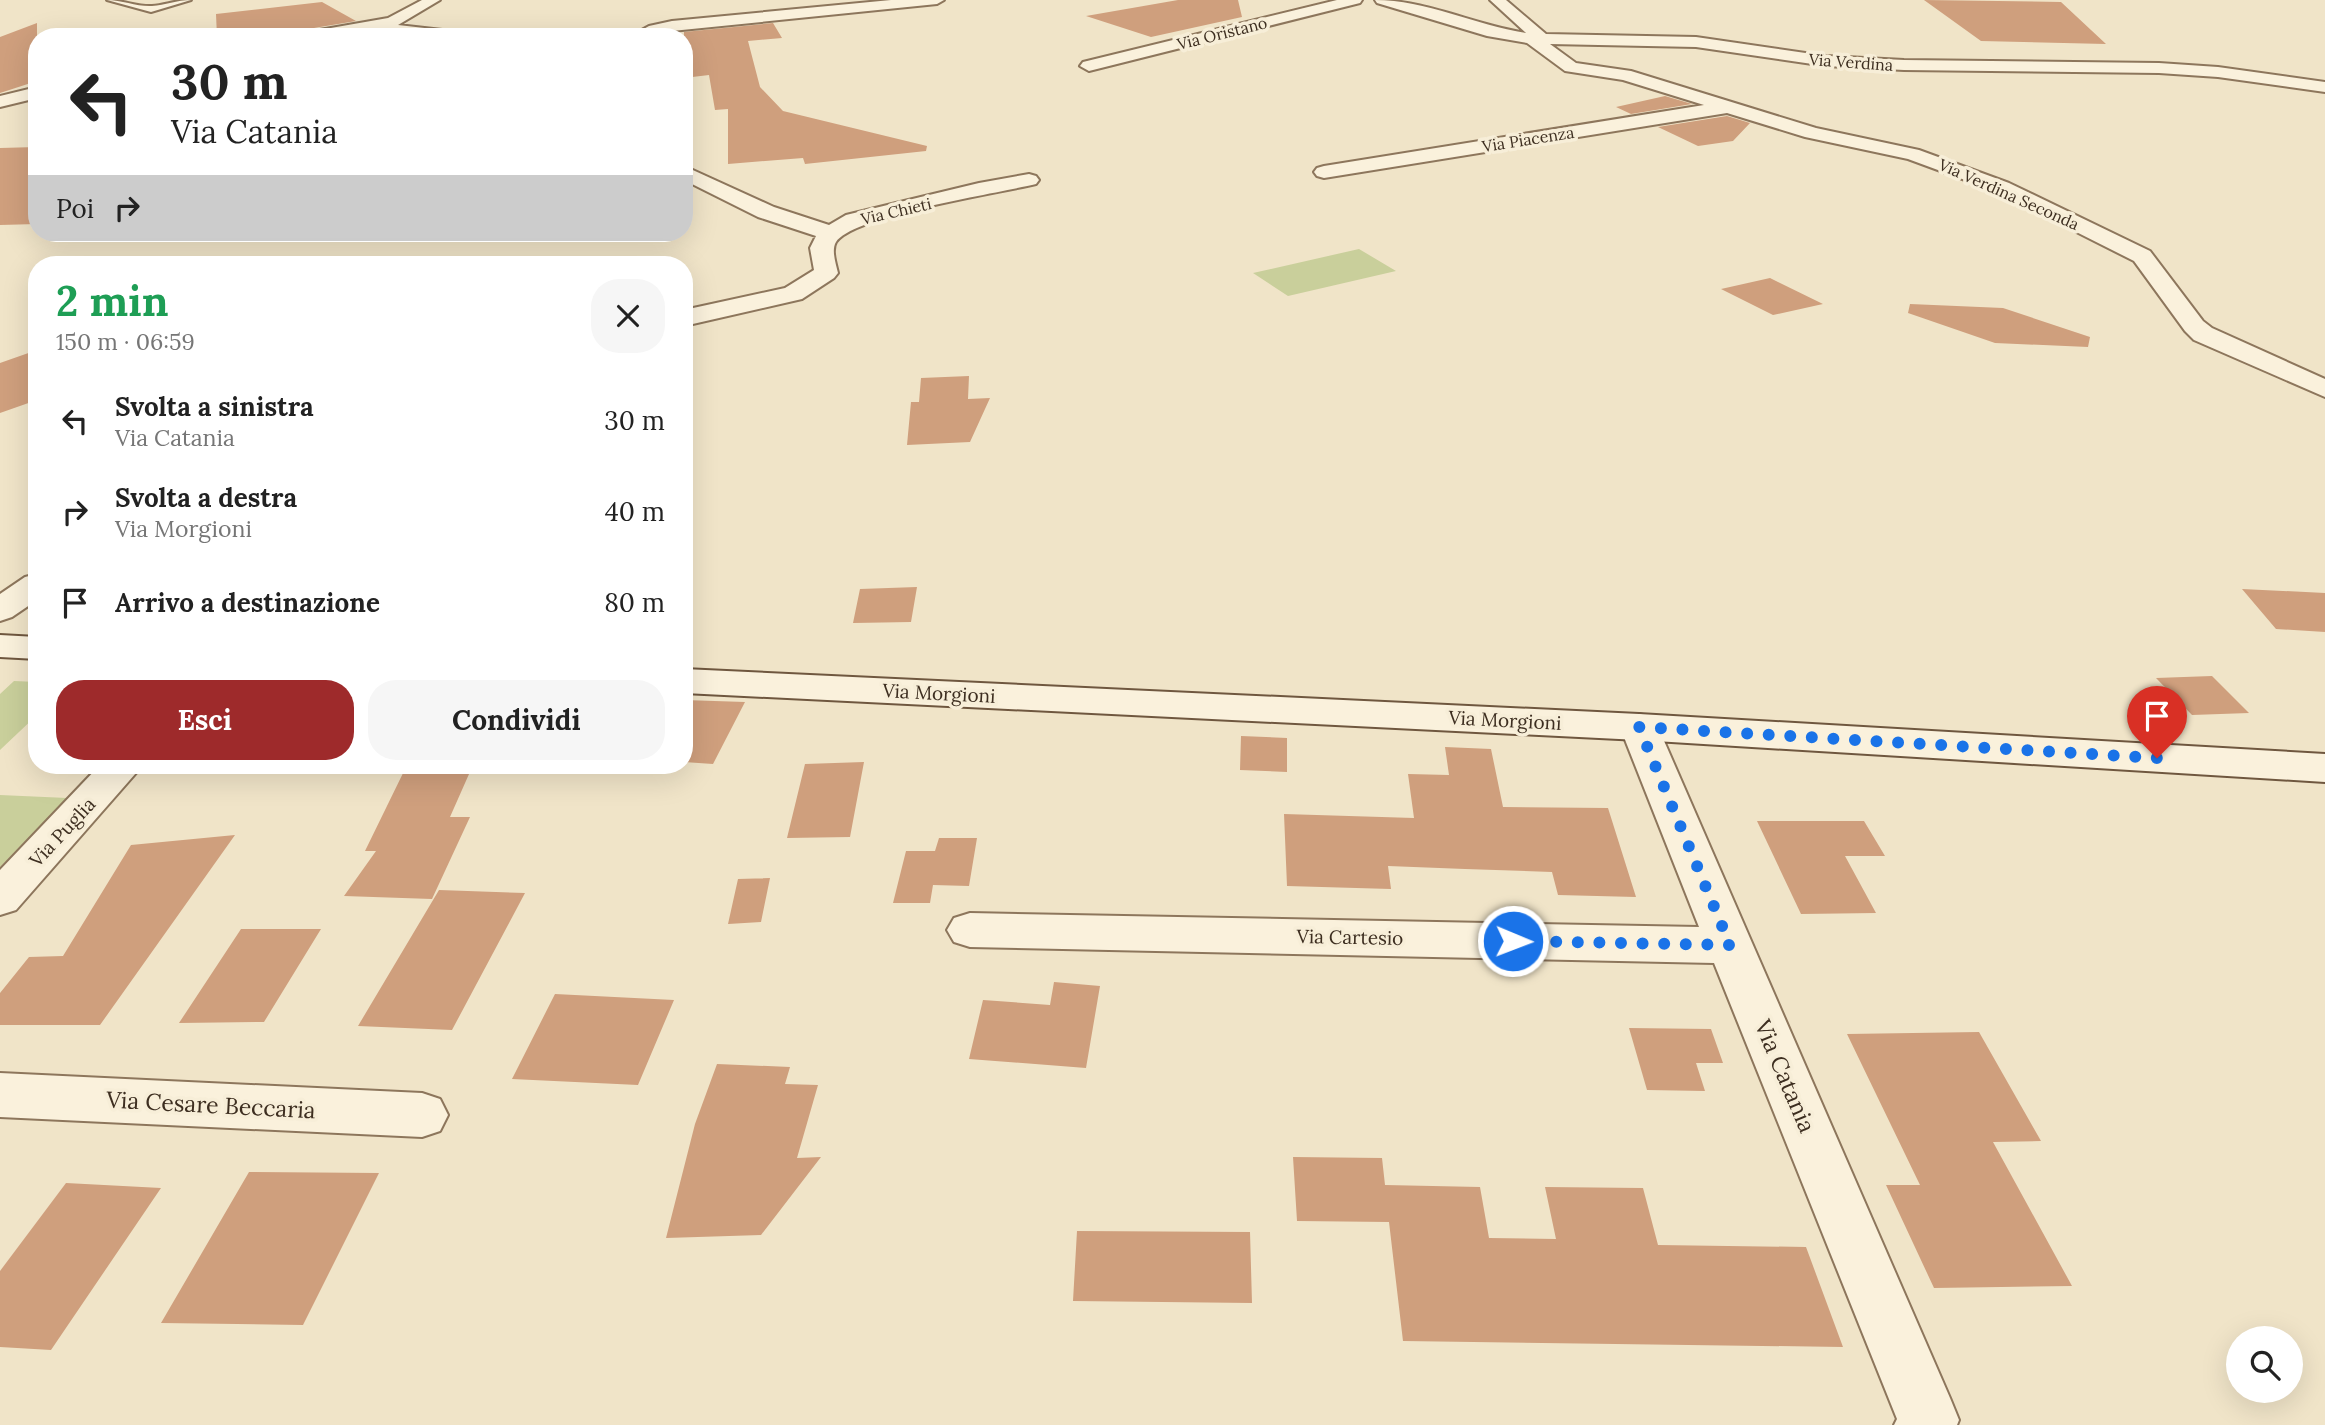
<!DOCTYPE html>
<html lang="it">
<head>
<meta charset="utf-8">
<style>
  :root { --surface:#fff; --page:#f6f6f6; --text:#222; --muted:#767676; --accent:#9e2a2b }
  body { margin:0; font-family:Lora,serif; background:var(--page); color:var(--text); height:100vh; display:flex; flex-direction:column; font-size:26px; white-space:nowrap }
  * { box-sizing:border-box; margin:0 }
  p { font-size:23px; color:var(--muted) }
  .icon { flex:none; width:38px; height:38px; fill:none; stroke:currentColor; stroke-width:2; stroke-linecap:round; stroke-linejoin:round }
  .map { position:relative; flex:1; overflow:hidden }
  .panel { position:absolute; left:28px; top:256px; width:665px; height:518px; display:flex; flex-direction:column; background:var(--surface); border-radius:28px; box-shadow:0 7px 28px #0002 }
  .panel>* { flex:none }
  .top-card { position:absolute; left:28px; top:28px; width:665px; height:214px; border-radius:28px; box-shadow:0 7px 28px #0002; background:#fff; color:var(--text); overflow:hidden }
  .fabs { position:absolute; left:2226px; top:1326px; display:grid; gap:14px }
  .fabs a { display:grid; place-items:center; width:77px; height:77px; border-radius:50%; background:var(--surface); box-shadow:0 7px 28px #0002; font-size:35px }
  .pin { position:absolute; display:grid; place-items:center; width:60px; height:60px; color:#fff; margin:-72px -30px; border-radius:50% 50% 50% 0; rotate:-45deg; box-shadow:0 0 7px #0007 }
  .pin .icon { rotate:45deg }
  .me { position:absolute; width:77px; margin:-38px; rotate:91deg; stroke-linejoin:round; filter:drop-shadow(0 0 5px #0008) }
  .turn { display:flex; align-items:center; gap:24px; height:147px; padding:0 28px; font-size:32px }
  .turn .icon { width:91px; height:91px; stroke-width:2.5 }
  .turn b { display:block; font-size:49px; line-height:60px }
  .then { display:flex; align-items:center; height:66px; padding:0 28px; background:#0003; gap:14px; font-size:26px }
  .round { display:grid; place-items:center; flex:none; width:74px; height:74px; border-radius:28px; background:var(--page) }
  .headline { display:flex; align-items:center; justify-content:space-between; height:119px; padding:0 28px }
  h1 { font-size:42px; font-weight:700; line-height:52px; color:#1e9e55 }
  .cta { display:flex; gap:14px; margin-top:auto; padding:14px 28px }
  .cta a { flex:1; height:80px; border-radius:28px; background:var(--accent); color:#fff; font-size:28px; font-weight:700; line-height:80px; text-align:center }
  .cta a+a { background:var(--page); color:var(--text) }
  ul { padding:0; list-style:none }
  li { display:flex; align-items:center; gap:21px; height:91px; padding:0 28px }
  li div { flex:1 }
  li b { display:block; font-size:26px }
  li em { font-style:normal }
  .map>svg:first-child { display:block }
  .green { fill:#c9cf9b }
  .building { fill:#cf9f7d }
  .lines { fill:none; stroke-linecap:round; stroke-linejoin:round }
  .lane-casing { stroke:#8d765c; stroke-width:4 }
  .street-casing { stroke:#8d765c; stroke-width:4 }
  .secondary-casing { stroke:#6f573f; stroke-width:4 }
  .lane { fill:#faf1dc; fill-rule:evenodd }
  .street { fill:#faf1dc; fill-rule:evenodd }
  .secondary { fill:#faf1dc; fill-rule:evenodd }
  .route { stroke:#1a73e8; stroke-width:12; stroke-dasharray:0 21.6 }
  .labels { text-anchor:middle; stroke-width:7; stroke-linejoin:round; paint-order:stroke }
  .far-street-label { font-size:16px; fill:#3d2e20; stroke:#f7eed8 }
  .street-label { font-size:19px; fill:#3d2e20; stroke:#f7eed8 }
  .near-street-label { font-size:23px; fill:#3d2e20; stroke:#f7eed8 }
</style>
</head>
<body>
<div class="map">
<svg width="2325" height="1425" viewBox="0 0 2325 1425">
  <rect width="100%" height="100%" fill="#f0e4c8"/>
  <path class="green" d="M1359 249 1396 271 1288 296 1253 273Z
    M14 681 37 682V715L0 750V694Z
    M0 795 67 798 0 867Z"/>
  <path class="building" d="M1178 0H1238L1242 17 1151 37 1086 16Z
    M1924 0 2061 2 2106 44 1981 41Z
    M322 2 356 21 308 29 297 37H217L216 14Z
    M37 23V81L0 93V37Z
    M773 23 782 38 748 41 760 87 783 111 927 146 926 151 805 164 803 158 728 164V109L715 110 709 75 684 78V32Z
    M1665 96 1692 104 1631 114 1616 107Z
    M1727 116 1750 123 1733 141 1698 146 1658 127Z
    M37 147V224L0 225V148Z
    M1770 278 1823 304 1773 315 1721 289Z
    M1910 304 2003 308 2090 337 2088 347 1995 343 1908 313Z
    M37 350V400L0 413V363Z
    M969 376 968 399 990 398 970 442 907 445 911 402H919L921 378Z
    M917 587 911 622 853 623 860 589Z
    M2242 589 2325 593V632L2276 629Z
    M2212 676 2249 713 2192 715 2156 678Z
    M684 700 745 702 713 764 684 762Z
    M1241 736 1287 738V772L1240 770Z
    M1445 747 1491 749 1503 807 1608 808 1636 897 1558 895 1552 872 1465 869 1388 866 1391 889 1287 886 1284 814 1414 818 1408 774 1449 775Z
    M864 762 850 837 787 838 805 764Z
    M407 765H473L450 817H470L432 899 344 896 376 851H365Z
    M1757 821H1864L1885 856H1845L1876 913 1801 914Z
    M235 835 100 1025H0V993L29 957 63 956 131 845Z
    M939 838H977L969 886 933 885 930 903H893L906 851H935Z
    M770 878 761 922 728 924 738 879Z
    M439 890 525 893 452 1030 358 1026Z
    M241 929H321L264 1022 179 1023Z
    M1054 982 1100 986 1086 1068 969 1059 983 1000 1050 1005Z
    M555 994 674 1000 638 1085 512 1079Z
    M1629 1028 1711 1029 1723 1063H1696L1705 1091 1647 1090Z
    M1979 1032 2041 1141 1993 1142 2072 1286 1934 1288 1886 1185H1920L1847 1034Z
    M717 1064 790 1067 785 1084 818 1085 797 1158 821 1157 761 1235 666 1238 695 1124Z
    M1293 1157 1382 1158 1385 1185 1480 1187 1489 1238 1556 1239 1545 1187 1643 1188 1658 1245 1806 1247 1843 1347 1403 1341 1389 1222 1297 1221Z
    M249 1172 379 1173 303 1325 161 1323Z
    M66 1183 161 1188 51 1350 0 1347V1271Z
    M1077 1231 1250 1232 1252 1303 1073 1301Z"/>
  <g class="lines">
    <defs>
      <path id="lane" d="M107 0C122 0 138 7 152 6 165 5 177 0 191 0L151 12Z"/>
      <path id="street" d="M422 0H440L398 25 460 32 468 37H418L371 30 336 37H300L308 32 388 18Z
        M891 0H944L937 4 672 31 651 37H629L649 26 672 21Z
        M1337 0H1362L1360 3 1089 71 1080 66 1083 62Z
        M1375 0C1426 0 1475 25 1526 33L1490 0H1506L1546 34 1696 37 1826 56 1904 60 2159 63 2218 67 2325 82V92L2218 77 2159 73 1904 70 1826 66 1696 47 1550 44 1576 63 1631 71 1816 128 1919 150 2009 183 2150 251 2203 321 2212 328 2325 379V397L2194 340 2185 331 2134 261 1995 191 1908 159 1805 137 1727 113 1324 178 1317 176 1314 172 1317 168 1324 166 1704 105 1623 80 1565 71 1527 43 1487 36 1377 3Z
        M37 87V98L0 107V96Z
        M684 166 774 207 829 225 846 215 979 183 1029 174 1036 176 1039 180 1036 184C1000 193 854 215 836 242 831 250 836 264 838 273L834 278 802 299 684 326V310L785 288 814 270 810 248 816 236 758 217 684 180Z
        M37 574V600L12 617 0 621V594L25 577Z
        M1639 714 1653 718 1658 727 1950 1398 1959 1420 1957 1425H1894L1897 1419 1714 963 970 947 954 942 947 930 954 918 970 913 1699 927 1620 727 1625 718Z
        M100 765H143L16 910 0 915V870Z
        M0 1073 422 1093 440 1099 448 1115 440 1131 422 1137 0 1117Z"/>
      <path id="secondary" d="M0 635 37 637V659L0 657Z
        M684 669 1639 714 2325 754V782L1639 740 684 693Z"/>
    </defs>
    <use href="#lane" class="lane-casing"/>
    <use href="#street" class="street-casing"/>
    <use href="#secondary" class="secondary-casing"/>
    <use href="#lane" class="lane"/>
    <use href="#street" class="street"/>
    <use href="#secondary" class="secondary"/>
  </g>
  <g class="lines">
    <path class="route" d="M1513 941 1730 945 1639 727 2157 758"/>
  </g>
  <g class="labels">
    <g class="far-street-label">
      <text transform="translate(1222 33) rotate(-14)" y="6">Via Oristano</text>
      <text transform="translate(1851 62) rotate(4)" y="6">Via Verdina</text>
      <text transform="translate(1528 139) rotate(-9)" y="6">Via Piacenza</text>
      <text transform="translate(2009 194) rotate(24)" y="6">Via Verdina Seconda</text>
      <text transform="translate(896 211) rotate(-13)" y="6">Via Chieti</text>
    </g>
    <g class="street-label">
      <text transform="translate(939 693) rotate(3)" y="7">Via Morgioni</text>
      <text transform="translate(1505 720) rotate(3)" y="7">Via Morgioni</text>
      <text transform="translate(62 832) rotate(-47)" y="7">Via Puglia</text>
      <text transform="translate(1350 937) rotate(1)" y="7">Via Cartesio</text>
    </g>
    <g class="near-street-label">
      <text transform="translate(1785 1076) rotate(67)" y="8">Via Catania</text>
      <text transform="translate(211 1105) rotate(3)" y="8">Via Cesare Beccaria</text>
    </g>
  </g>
</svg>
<div class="fabs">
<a><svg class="icon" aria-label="search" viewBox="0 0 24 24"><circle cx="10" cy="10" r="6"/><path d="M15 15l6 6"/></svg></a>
</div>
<div class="pin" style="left:2157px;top:758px;background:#d93025"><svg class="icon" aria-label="arrive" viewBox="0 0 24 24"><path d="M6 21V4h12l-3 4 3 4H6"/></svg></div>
<svg class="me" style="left:1513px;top:941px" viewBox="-20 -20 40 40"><circle r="17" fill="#1a73e8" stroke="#fff" stroke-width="3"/><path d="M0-11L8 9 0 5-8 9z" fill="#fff"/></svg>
<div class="top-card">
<div class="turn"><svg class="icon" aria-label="left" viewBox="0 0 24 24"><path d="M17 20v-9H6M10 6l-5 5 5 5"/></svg><div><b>30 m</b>Via Catania</div></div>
<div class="then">Poi<svg class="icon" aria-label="right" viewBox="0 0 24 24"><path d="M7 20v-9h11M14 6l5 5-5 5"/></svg></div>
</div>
<section class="panel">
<div class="headline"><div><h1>2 min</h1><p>150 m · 06:59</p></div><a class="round"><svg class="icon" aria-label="close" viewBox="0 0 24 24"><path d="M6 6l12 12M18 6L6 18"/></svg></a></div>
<ul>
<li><svg class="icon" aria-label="left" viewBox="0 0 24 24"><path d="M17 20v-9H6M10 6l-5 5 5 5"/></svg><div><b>Svolta a sinistra</b><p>Via Catania</p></div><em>30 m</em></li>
<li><svg class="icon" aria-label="right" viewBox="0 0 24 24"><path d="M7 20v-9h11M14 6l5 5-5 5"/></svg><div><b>Svolta a destra</b><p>Via Morgioni</p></div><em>40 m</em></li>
<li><svg class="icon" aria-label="arrive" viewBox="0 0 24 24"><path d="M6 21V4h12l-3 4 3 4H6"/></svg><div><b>Arrivo a destinazione</b></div><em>80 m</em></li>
</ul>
<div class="cta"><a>Esci</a><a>Condividi</a></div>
</section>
</div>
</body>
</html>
